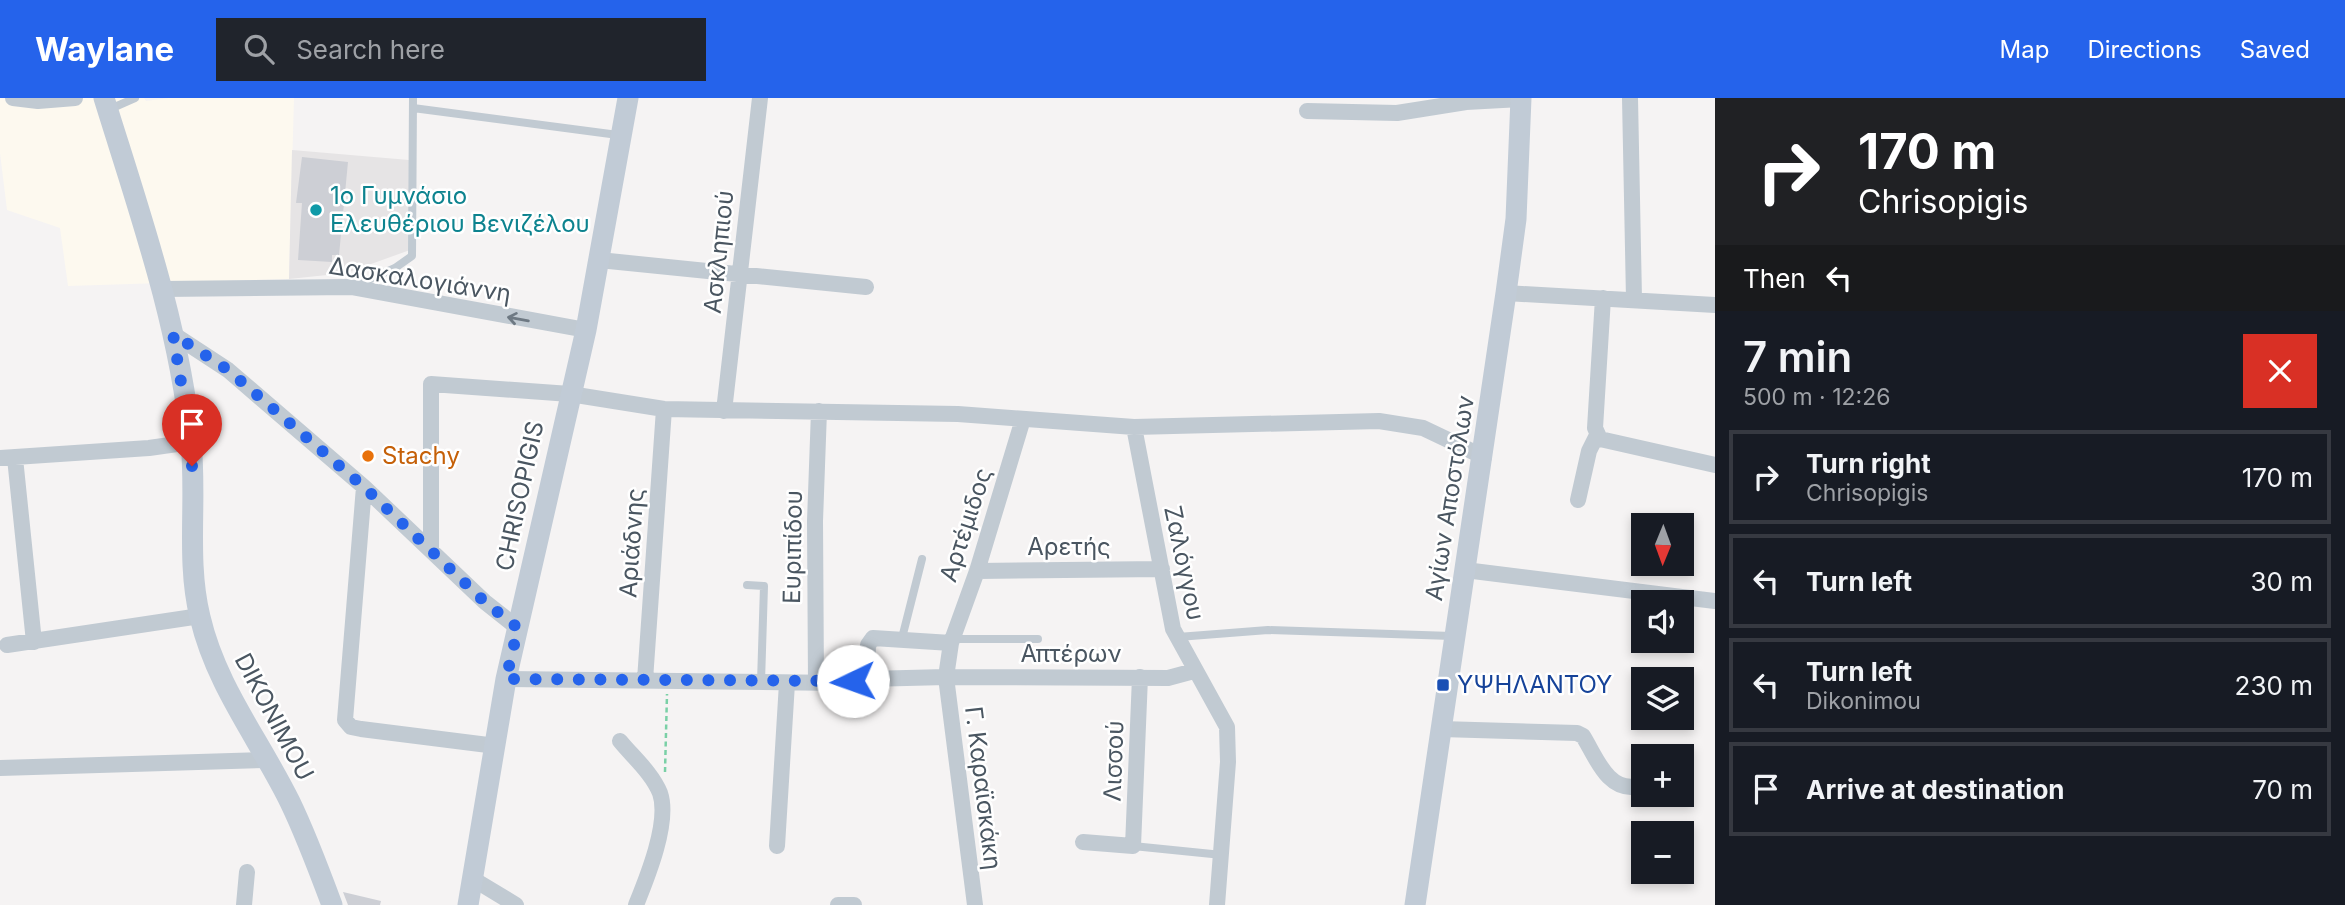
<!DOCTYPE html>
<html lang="en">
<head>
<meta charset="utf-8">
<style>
  :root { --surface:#171b24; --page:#20242c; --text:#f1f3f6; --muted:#9ea1a6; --line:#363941; --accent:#2563eb }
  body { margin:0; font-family:Inter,sans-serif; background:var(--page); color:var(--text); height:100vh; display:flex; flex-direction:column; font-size:26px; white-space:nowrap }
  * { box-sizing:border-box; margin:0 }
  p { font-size:23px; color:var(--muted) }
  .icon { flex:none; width:38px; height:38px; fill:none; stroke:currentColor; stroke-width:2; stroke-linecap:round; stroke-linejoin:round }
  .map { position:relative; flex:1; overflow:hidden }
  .panel { display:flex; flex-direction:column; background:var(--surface); width:630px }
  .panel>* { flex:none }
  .guide { background:#202124; color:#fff; overflow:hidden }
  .needle { width:46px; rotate:181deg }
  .buttons { position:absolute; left:1631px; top:415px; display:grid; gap:14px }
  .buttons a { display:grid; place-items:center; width:63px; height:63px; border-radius:0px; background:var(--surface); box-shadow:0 4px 10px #0003; font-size:35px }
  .pin { position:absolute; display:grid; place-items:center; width:60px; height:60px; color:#fff; margin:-72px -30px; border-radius:50% 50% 50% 0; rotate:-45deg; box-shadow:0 0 7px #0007 }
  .pin .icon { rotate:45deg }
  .me { position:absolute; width:77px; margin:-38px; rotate:267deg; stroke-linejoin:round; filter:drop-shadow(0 0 5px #0008) }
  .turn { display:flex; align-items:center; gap:24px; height:147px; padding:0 28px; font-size:32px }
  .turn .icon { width:91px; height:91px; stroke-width:2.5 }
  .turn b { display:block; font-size:49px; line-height:60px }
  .then { display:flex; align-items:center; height:66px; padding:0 28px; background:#0003; gap:14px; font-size:26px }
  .round { display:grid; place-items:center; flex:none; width:74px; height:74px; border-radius:0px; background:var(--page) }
  .overview { display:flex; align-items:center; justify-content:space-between; height:119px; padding:0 28px }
  h1 { font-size:42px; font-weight:600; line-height:52px }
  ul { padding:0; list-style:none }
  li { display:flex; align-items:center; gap:21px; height:94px; margin:0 14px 10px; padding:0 14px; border:4px solid var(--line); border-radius:0px }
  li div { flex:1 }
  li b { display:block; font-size:26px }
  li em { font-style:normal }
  header { display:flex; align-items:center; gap:42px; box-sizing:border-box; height:98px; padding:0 35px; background:var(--accent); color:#fff }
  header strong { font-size:33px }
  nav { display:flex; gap:38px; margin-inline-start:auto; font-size:24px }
  .search { width:490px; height:63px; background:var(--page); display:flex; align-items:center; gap:18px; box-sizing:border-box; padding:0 24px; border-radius:0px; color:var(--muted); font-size:26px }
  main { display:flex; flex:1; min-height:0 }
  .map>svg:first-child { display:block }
  .commercial { fill:#fdf9ef }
  .education { fill:#e6e4e5 }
  .building { fill:#cdcfd5 }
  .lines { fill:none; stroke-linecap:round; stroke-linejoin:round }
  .path { stroke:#7ad0a6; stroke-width:2.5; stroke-dasharray:5 3.5; stroke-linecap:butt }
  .lane { stroke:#c1cad2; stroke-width:8 }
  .street { stroke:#c1cad2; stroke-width:16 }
  .secondary { stroke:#c1cbd6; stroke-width:21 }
  .oneway { stroke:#6e7983 }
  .route { stroke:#2563eb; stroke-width:12; stroke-dasharray:0 21.6 }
  .culture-dot { fill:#0f9aa8; stroke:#fff; stroke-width:2.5 }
  .food-dot { fill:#e8710a; stroke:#fff; stroke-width:2.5 }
  .transit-dot { fill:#1a4fb4; stroke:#fff; stroke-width:2.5 }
  .labels { text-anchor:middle; stroke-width:5; stroke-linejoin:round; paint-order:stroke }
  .culture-label { font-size:24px; fill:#0d838f; stroke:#fff; text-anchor:start }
  .street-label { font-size:24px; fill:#4a5661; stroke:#fff }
  .food-label { font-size:24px; fill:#c56008; stroke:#fff; text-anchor:start }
  .transit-label { font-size:24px; fill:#164399; stroke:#fff; text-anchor:start }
</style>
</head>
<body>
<header>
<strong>Waylane</strong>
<div class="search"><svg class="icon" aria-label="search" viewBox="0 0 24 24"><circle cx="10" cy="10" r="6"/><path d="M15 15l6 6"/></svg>Search here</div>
<nav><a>Map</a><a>Directions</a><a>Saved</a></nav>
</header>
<main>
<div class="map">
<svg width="1715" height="807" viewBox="0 0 1715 807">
  <rect width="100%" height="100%" fill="#f5f3f3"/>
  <path class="commercial" d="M0 0 28 3V0H144L146 3 169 0H294L289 181 68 188 60 130 7 112 0 55Z"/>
  <path class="education" d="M292 52 409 62 410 152 346 175 289 181Z"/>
  <path class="building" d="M302 59 348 64 339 157H332V164L298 162 302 105H296Z
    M343 794 381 803 380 807H348Z"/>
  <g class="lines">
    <path class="path" d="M665 674 667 596"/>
    <path class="lane" d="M413 10 618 37
      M110 11 135 0
      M357 187 395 170 412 158 413 0
      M747 487 764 488 761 584
      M1178 539 1268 532 1452 538
      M902 540 922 461
      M952 541H1038
      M1133 748 1222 757"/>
    <path class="street" d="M13 0 38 3 75 0
      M1630 0 1634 201
      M1307 13 1397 15 1466 4 1521 1
      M599 162 866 189
      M163 191 351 189 586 232
      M1506 195 1715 207
      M1603 200 1595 330 1600 341 1715 367
      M173 236 228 272 364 389 485 504 518 530
      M724 313 760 0
      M1134 329 1173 531 1227 629 1228 664 1217 807
      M0 360 149 350 191 344
      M15 360 34 544
      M364 389 345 622 351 629 361 631 496 648
      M1578 402 1589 353 1597 337
      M431 450V286L570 296 664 311 958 316 1134 329 1379 323 1423 330 1484 359
      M1465 472 1715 503
      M977 473 1162 471
      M951 545 977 473 1023 321
      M7 547 200 518
      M506 581 839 585 867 581 868 547 873 540 951 545 946 579 975 807
      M867 581 946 579 1168 580 1194 573
      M645 582 664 311
      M816 585 815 423 819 313
      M1441 631 1577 635 1583 638C1596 659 1608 695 1638 688L1643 678
      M620 643C633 659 652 675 660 695 670 724 647 780 636 807
      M0 670 266 662
      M1083 744 1133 748 1140 579
      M777 748 787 585
      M473 781 516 807
      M244 807 247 774
      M838 807H854"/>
    <path class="secondary" d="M104 0C139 113 179 226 191 344 197 402 186 462 200 519 216 588 259 641 290 704 306 737 319 772 332 807
      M468 807 506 581 586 232 628 0
      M1415 807 1506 195 1516 121 1521 0"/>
  </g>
  <defs><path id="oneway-shaft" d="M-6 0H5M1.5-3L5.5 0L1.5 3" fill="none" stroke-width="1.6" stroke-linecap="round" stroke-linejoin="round" transform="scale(1.75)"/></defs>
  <use class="oneway" href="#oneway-shaft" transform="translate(518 221) rotate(-170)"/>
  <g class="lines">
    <path class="route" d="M192 368 191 344 173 236 228 272 364 389 485 504 518 530 506 581 853 583"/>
  </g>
  <circle class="culture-dot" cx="316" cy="112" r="7"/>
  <circle class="food-dot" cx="368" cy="358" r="7"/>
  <rect class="transit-dot" x="1436" y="580" width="14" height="14" rx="3.5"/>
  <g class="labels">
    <g class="culture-label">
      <text x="330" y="106">1ο Γυμνάσιο<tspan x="330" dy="28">Ελευθέριου Βενιζέλου</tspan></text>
    </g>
    <g class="street-label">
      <text transform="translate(719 154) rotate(-84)" y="8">Ασκληπιού</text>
      <text transform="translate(420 182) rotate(9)" y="8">Δασκαλογιάννη</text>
      <text transform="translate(520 398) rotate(-78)" y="8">CHRISOPIGIS</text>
      <text transform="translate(1450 400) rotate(-81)" y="8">Αγίων Αποστόλων</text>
      <text transform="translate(966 427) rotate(-72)" y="8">Αρτέμιδος</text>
      <text transform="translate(632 445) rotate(-86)" y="8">Αριάδνης</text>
      <text transform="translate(793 449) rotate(-89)" y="8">Ευριπίδου</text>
      <text x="1069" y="457">Αρετής</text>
      <text transform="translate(1184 465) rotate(78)" y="8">Ζαλόγγου</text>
      <text x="1071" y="564">Απτέρων</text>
      <text transform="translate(274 619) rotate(62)" y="8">DIKONIMOU</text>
      <text transform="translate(1114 663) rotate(-88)" y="8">Λισσού</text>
      <text transform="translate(983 690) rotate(83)" y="8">Γ. Καραϊσκάκη</text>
    </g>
    <g class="food-label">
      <text x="382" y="366">Stachy</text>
    </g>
    <g class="transit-label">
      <text x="1457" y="595">ΥΨΗΛΑΝΤΟΥ</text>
    </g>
  </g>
</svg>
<div class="buttons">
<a><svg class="needle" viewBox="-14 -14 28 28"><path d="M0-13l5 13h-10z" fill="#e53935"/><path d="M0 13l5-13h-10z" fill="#9ea1a6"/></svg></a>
<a><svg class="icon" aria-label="sound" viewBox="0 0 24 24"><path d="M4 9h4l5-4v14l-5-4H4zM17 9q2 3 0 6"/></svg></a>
<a><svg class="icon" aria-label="layers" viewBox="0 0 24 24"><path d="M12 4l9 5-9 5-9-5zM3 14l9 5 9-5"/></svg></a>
<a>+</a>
<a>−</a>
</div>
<div class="pin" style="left:192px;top:368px;background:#d93025"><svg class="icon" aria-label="arrive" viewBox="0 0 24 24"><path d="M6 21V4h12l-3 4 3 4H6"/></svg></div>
<svg class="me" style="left:853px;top:583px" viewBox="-20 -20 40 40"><circle r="19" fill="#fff"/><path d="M0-13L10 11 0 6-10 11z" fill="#2563eb"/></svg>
</div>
<section class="panel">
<div class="guide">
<div class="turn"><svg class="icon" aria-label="right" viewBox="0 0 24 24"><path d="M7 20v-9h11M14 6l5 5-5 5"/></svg><div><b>170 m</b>Chrisopigis</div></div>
<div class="then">Then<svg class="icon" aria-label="left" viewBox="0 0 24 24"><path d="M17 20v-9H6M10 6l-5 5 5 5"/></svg></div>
</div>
<div class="overview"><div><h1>7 min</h1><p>500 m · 12:26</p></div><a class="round" style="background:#d93025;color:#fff"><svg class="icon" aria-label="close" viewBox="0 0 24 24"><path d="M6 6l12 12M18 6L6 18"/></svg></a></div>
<ul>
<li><svg class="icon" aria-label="right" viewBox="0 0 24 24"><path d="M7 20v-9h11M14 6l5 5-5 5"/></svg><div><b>Turn right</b><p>Chrisopigis</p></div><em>170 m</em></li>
<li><svg class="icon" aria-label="left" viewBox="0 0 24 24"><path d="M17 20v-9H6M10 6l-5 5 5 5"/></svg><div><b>Turn left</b></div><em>30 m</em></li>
<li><svg class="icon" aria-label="left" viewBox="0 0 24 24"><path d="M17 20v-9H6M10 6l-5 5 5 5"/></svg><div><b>Turn left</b><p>Dikonimou</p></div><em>230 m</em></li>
<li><svg class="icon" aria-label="arrive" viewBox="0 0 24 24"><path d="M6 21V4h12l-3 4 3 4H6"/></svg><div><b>Arrive at destination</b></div><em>70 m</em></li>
</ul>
</section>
</main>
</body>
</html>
